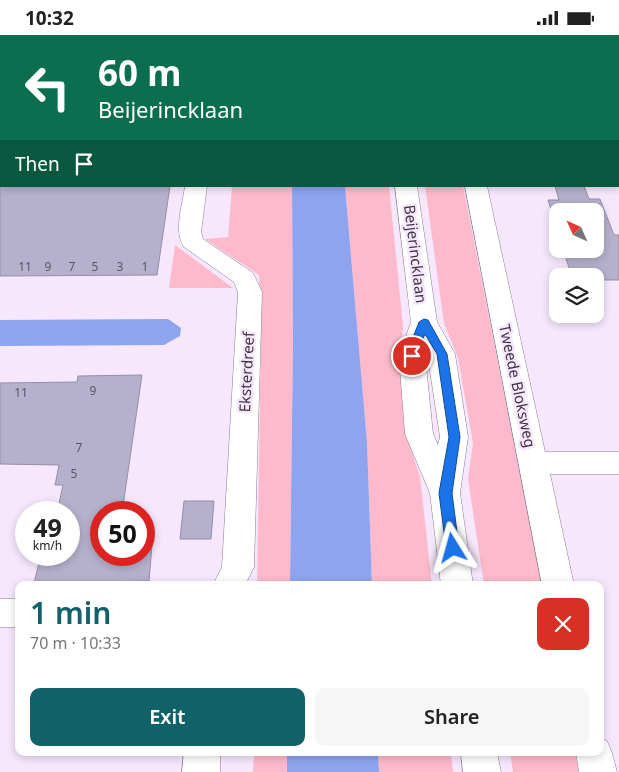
<!DOCTYPE html>
<html lang="en">
<head>
<meta charset="utf-8">
<style>
  :root { --surface:#fff; --page:#f6f6f6; --text:#222; --muted:#767676; --accent:#116168 }
  body { margin:0; font-family:"Noto Sans",sans-serif; background:var(--page); color:var(--text); height:100vh; display:flex; flex-direction:column; font-size:19px; white-space:nowrap }
  * { box-sizing:border-box; margin:0 }
  p { font-size:16px; color:var(--muted) }
  .icon { flex:none; width:28px; height:28px; fill:none; stroke:currentColor; stroke-width:2; stroke-linecap:round; stroke-linejoin:round }
  .map { position:relative; flex:1; overflow:hidden }
  .side { position:absolute; left:15px; top:546px; width:589px; height:175px; display:flex; flex-direction:column; background:var(--surface); border-radius:10px; box-shadow:0 2px 8px #0003 }
  .side>* { flex:none }
  .top-card { position:absolute; left:0px; top:0px; width:620px; height:152px; box-shadow:0 2px 8px #0003; background:#0b6e4f; color:#fff; overflow:hidden }
  .needle { width:32px; rotate:315deg }
  .buttons { position:absolute; left:549px; top:168px; display:grid; gap:10px }
  .buttons a { display:grid; place-items:center; width:55px; height:55px; border-radius:10px; background:var(--surface); box-shadow:0 2px 8px #0003; font-size:25px }
  .speed { position:absolute; left:15px; top:466px; display:flex; gap:10px; font-size:25px; font-weight:700; text-align:center }
  .speed>* { display:grid; place-content:center; width:65px; height:65px; border-radius:50%; background:var(--surface); box-shadow:0 2px 8px #0003; line-height:1 }
  .speed small { font-size:12px; font-weight:400 }
  .speed .limit { border:8px solid #d22; background:#fff; color:#111 }
  .pin { position:absolute; display:grid; place-items:center; width:42px; height:42px; color:#fff; margin:-21px; border:2px solid #fff; border-radius:50%; box-shadow:0 1px 5px #0007 }
  .me { position:absolute; width:55px; margin:-28px; rotate:352deg; stroke-linejoin:round; filter:drop-shadow(0 0 4px #0008) }
  .turn { display:flex; align-items:center; gap:18px; height:105px; padding:0 15px; font-size:22px }
  .turn .icon { width:65px; height:65px; stroke-width:2.5 }
  .turn b { display:block; font-size:35px; line-height:42px }
  .then { display:flex; align-items:center; height:48px; padding:0 15px; background:#0003; gap:10px; font-size:19px }
  .round { display:grid; place-items:center; flex:none; width:52px; height:52px; border-radius:10px; background:var(--page) }
  .headline { display:flex; align-items:center; justify-content:space-between; height:85px; padding:0 15px }
  h1 { font-size:30px; font-weight:600; line-height:38px; color:var(--accent) }
  .cta { display:flex; gap:10px; margin-top:auto; padding:10px 15px }
  .cta a { flex:1; height:58px; border-radius:10px; background:var(--accent); color:#fff; font-size:20px; font-weight:600; line-height:58px; text-align:center }
  .cta a+a { background:var(--page); color:var(--text) }
  .status { display:flex; justify-content:space-between; align-items:center; height:35px; padding:0 25px; background:var(--surface); direction:ltr }
  .status svg { height:14px; fill:currentColor }
  .map>svg:first-child { display:block }
  .green { fill:#fdbacc }
  .water { fill:#8ea4ee }
  .building { fill:#b5b0cc; stroke:#938ea9 }
  .lines { fill:none; stroke-linecap:round; stroke-linejoin:round }
  .minor-casing { stroke:#8b7b92; stroke-width:1 }
  .major-casing { stroke:#8b7b92; stroke-width:1 }
  .minor { fill:#fff; fill-rule:evenodd }
  .major { fill:#fff; fill-rule:evenodd }
  .route { fill:#1a73e8; stroke:#114b97 }
  .labels { text-anchor:middle; stroke-width:5; stroke-linejoin:round; paint-order:stroke }
  .number-label { font-size:12px; fill:#5b5463 }
  .street-label { font-size:15px; fill:#3d3640; stroke:#f6e7fc }
</style>
</head>
<body>
<div class="status"><b>10:32</b><svg viewBox="0 0 49 12"><path d="M0 12V9h3v3zM5 12V6h3v6zM10 12V3h3v9zM15 12V0h3v12zM26 1h20v11H26zM47 4h2v5h-2z"/></svg></div>
<div class="map">
<svg width="619" height="737" viewBox="0 0 619 737">
  <rect width="100%" height="100%" fill="#f6e7fc"/>
  <path class="green" d="M232 151H292L293 309 290 550H257L261 305 259 240 205 204 228 202Z
    M345 151H389L403 291 400 326 409 408 420 442 432 550H372L367 407Z
    M425 151H463L542 550H484L468 444 473 408 458 323 444 288Z
    M175 210 233 253H169Z
    M254 718H287V737H253Z
    M378 718H451L453 737H379Z
    M510 718H575L579 737H513Z"/>
  <path class="water" d="M292 151H345L367 407 372 550H290L293 309Z
    M168 284 181 293 180 301 164 310 0 311V285Z
    M287 718H378L379 737H287Z"/>
  <path class="building" d="M0 151H170L157 240 0 241Z
    M555 151H584L589 164H600L614 200H619V245H595V241H589L588 239H571L563 214H595V176H558V195L548 165H559Z
    M142 340 122 478H101V520H144V510H152L149 546 34 548 41 520H69V478H57L63 450H55L59 430 0 429V348L77 347 78 341Z
    M184 466H214L211 504H180Z"/>
  <g class="lines">
    <defs>
      <path id="minor" d="M207 0H225V1H207Z
        M436 0H619V6V1Z
        M0 111H1V123H0Z
        M185 151H207L201 197 203 204 253 238 262 257 254 532 245 550H213L222 532 238 257 234 247 184 212C173 196 183 169 185 151Z
        M465 151H487L545 417H619V439H550L574 550H542Z
        M0 564H19V592H0Z
        M600 703 607 706 612 718 617 737H579L576 718H600Z
        M184 718H220V737H182Z"/>
      <path id="major" d="M378 0H396V1H378Z
        M395 151H417L437 287 455 319 468 402 460 458 473 550H441L430 458 405 399 399 321 411 287ZM427 316 440 402 438 410 433 399 425 321Z
        M461 718H497L501 737H463Z"/>
    </defs>
    <use href="#minor" class="minor-casing"/>
    <use href="#major" class="major-casing"/>
    <use href="#minor" class="minor"/>
    <use href="#major" class="major"/>
  </g>
  <path class="route" d="M424 284 428 285 447 319 460 402 452 458 459 513 457 517 453 518 448 517 446 513 439 458 449 402 437 319 425 299 415 323H408L406 321 419 287Z"/>
  <g class="labels">
    <g class="number-label">
      <text x="25" y="236">11</text>
      <text x="48" y="236">9</text>
      <text x="72" y="236">7</text>
      <text x="95" y="236">5</text>
      <text x="120" y="236">3</text>
      <text x="145" y="236">1</text>
      <text x="93" y="360">9</text>
      <text x="21" y="362">11</text>
      <text x="79" y="417">7</text>
      <text x="74" y="443">5</text>
    </g>
    <g class="street-label">
      <text transform="translate(415 219) rotate(83)" y="5">Beijerincklaan</text>
      <text transform="translate(247 337) rotate(-87)" y="5">Eksterdreef</text>
      <text transform="translate(517 351) rotate(78)" y="5">Tweede Bloksweg</text>
    </g>
  </g>
</svg>
<div class="buttons">
<a><svg class="needle" viewBox="-14 -14 28 28"><path d="M0-13l5 13h-10z" fill="#e53935"/><path d="M0 13l5-13h-10z" fill="#767676"/></svg></a>
<a><svg class="icon" aria-label="layers" viewBox="0 0 24 24"><path d="M12 4l9 5-9 5-9-5zM3 14l9 5 9-5"/></svg></a>
</div>
<div class="speed"><div>49<small>km/h</small></div><div class="limit">50</div></div>
<div class="pin" style="left:412px;top:321px;background:#d93025"><svg class="icon" aria-label="arrive" viewBox="0 0 24 24"><path d="M6 21V4h12l-3 4 3 4H6"/></svg></div>
<svg class="me" style="left:453px;top:513px" viewBox="-20 -20 40 40"><path d="M0-17L14 15 0 8-14 15z" fill="#1a73e8" stroke="#fff" stroke-width="4"/></svg>
<div class="top-card">
<div class="turn"><svg class="icon" aria-label="left" viewBox="0 0 24 24"><path d="M17 20v-9H6M10 6l-5 5 5 5"/></svg><div><b>60 m</b>Beijerincklaan</div></div>
<div class="then">Then<svg class="icon" aria-label="arrive" viewBox="0 0 24 24"><path d="M6 21V4h12l-3 4 3 4H6"/></svg></div>
</div>
<section class="side">
<div class="headline"><div><h1>1 min</h1><p>70 m · 10:33</p></div><a class="round" style="background:#d93025;color:#fff"><svg class="icon" aria-label="close" viewBox="0 0 24 24"><path d="M6 6l12 12M18 6L6 18"/></svg></a></div>
<div class="cta"><a>Exit</a><a>Share</a></div>
</section>
</div>
</body>
</html>
